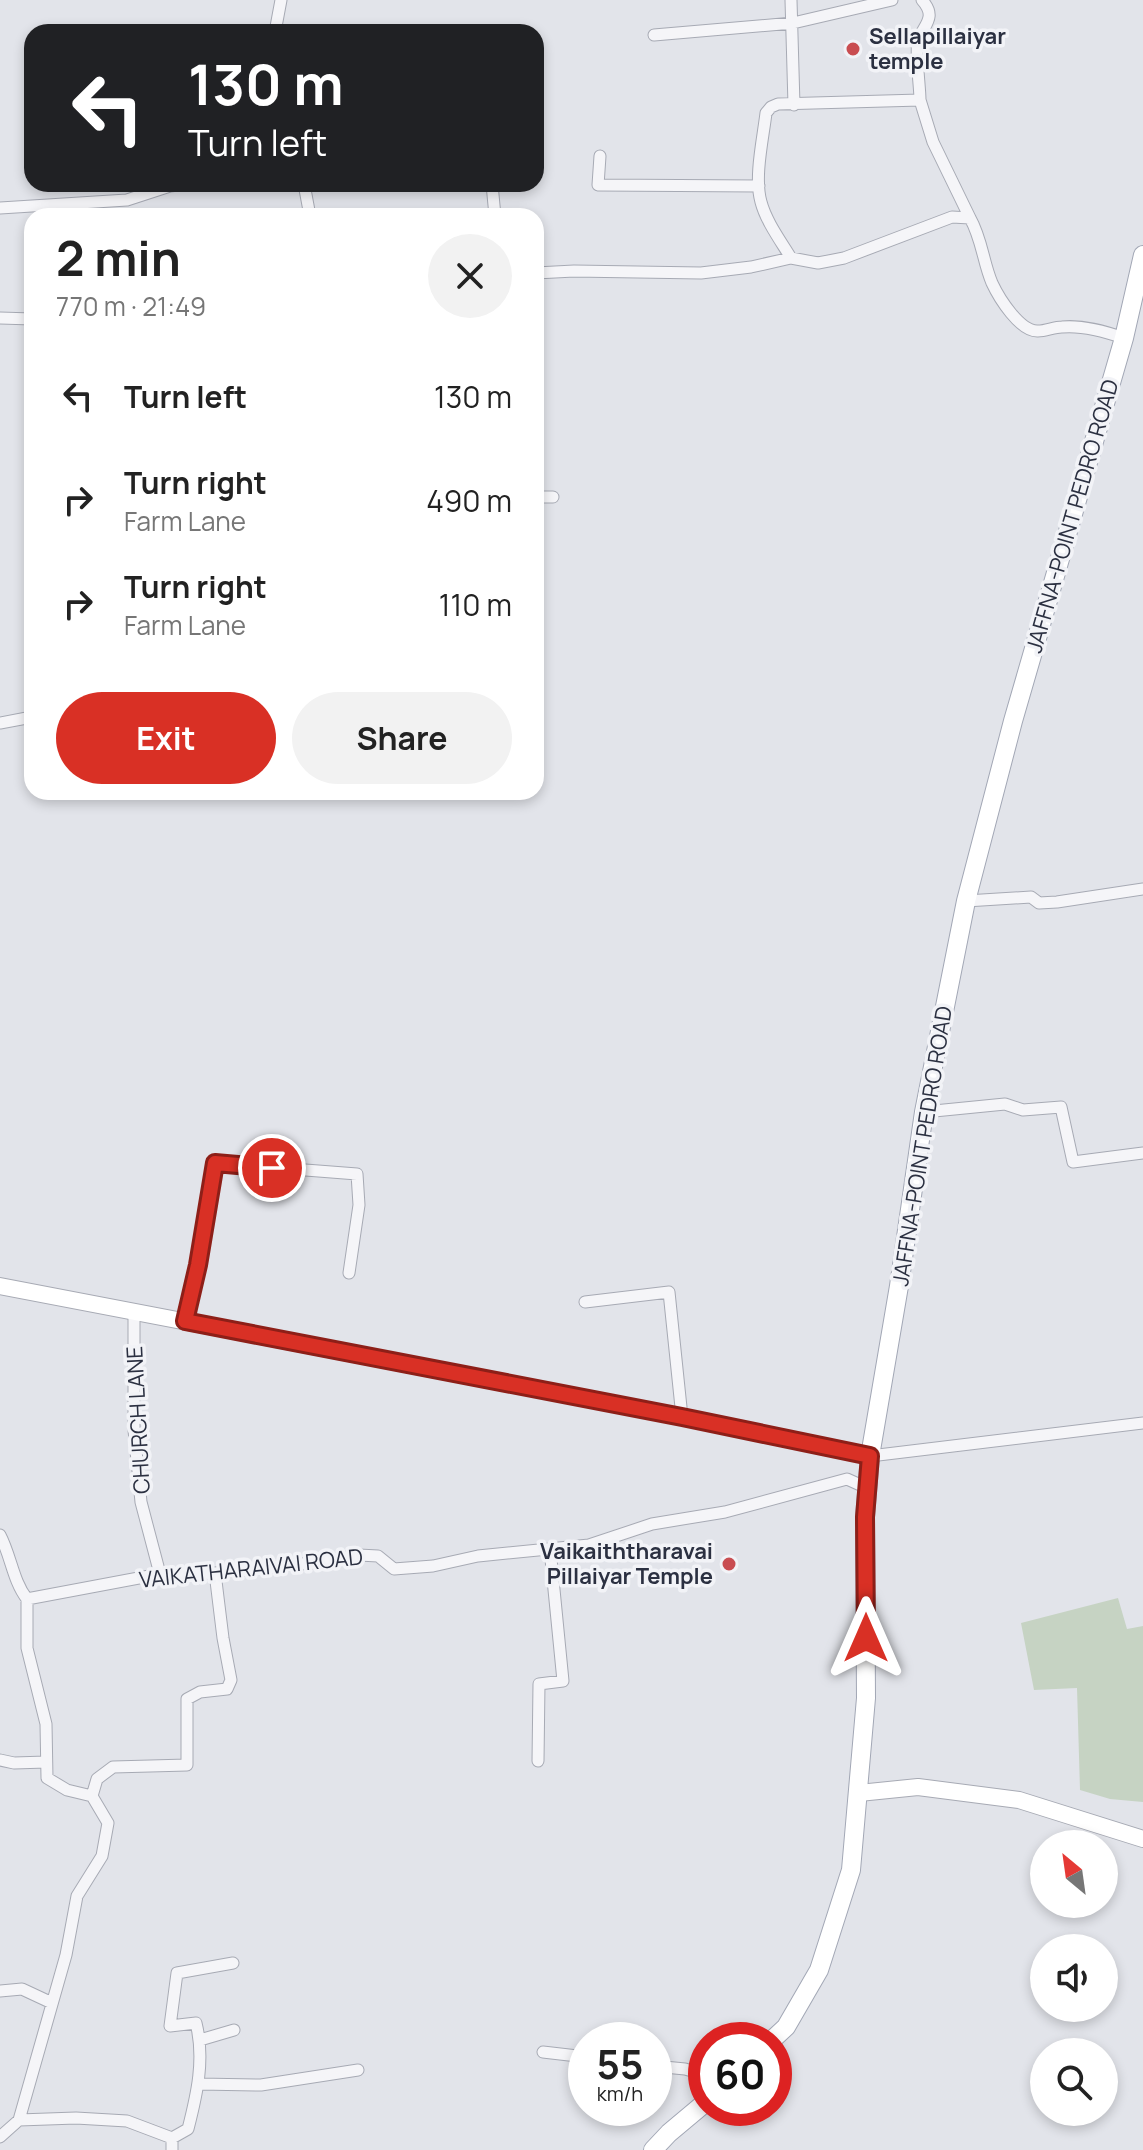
<!DOCTYPE html>
<html lang="en">
<head>
<meta charset="utf-8">
<style>
  :root { --surface:#fff; --page:#f2f2f2; --text:#222; --muted:#767676; --accent:#d93025 }
  body { margin:0; font-family:Manrope,sans-serif; background:var(--page); color:var(--text); height:100vh; display:flex; flex-direction:column; font-size:30px; white-space:nowrap }
  * { box-sizing:border-box; margin:0 }
  p { font-size:26px; color:var(--muted) }
  .icon { flex:none; width:44px; height:44px; fill:none; stroke:currentColor; stroke-width:2; stroke-linecap:round; stroke-linejoin:round }
  .map { position:relative; flex:1; overflow:hidden }
  .sheet { position:absolute; left:24px; top:208px; width:520px; height:592px; display:flex; flex-direction:column; background:var(--surface); border-radius:24px; box-shadow:0 4px 12px #0003 }
  .sheet>* { flex:none }
  .top-card { position:absolute; left:24px; top:24px; width:520px; height:168px; border-radius:24px; box-shadow:0 4px 12px #0003; background:#202124; color:#fff; overflow:hidden }
  .needle { width:52px; rotate:331deg }
  .tools { position:absolute; left:1030px; top:1830px; display:grid; gap:16px }
  .tools a { display:grid; place-items:center; width:88px; height:88px; border-radius:50%; background:var(--surface); box-shadow:0 4px 12px #0003; font-size:40px }
  .speed { position:absolute; left:568px; top:2022px; display:flex; gap:16px; font-size:40px; font-weight:700; text-align:center }
  .speed>* { display:grid; place-content:center; width:104px; height:104px; border-radius:50%; background:var(--surface); box-shadow:0 4px 12px #0003; line-height:1 }
  .speed small { font-size:20px; font-weight:400 }
  .speed .limit { border:12px solid #d22; background:#fff; color:#111 }
  .pin { position:absolute; display:grid; place-items:center; width:68px; height:68px; color:#fff; margin:-34px; border:4px solid #fff; border-radius:50%; box-shadow:0 2px 8px #0007 }
  .me { position:absolute; width:88px; margin:-44px; rotate:0deg; stroke-linejoin:round; filter:drop-shadow(0 0 6px #0008) }
  .turn { display:flex; align-items:center; gap:28px; height:168px; padding:0 32px; font-size:36px }
  .turn .icon { width:104px; height:104px; stroke-width:2.5 }
  .turn b { display:block; font-size:56px; line-height:68px }
  .round { display:grid; place-items:center; flex:none; width:84px; height:84px; border-radius:42px; background:var(--page) }
  .headline { display:flex; align-items:center; justify-content:space-between; height:136px; padding:0 32px }
  h1 { font-size:48px; font-weight:700; line-height:60px }
  .primary-button { display:flex; gap:16px; margin-top:auto; padding:16px 32px }
  .primary-button a { flex:1; height:92px; border-radius:48px; background:var(--accent); color:#fff; font-size:32px; font-weight:700; line-height:92px; text-align:center }
  .primary-button a+a { background:var(--page); color:var(--text) }
  ul { padding:0; list-style:none }
  li { display:flex; align-items:center; gap:24px; height:104px; padding:0 32px }
  li div { flex:1 }
  li b { display:block; font-size:30px }
  li em { font-style:normal }
  .map>svg:first-child { display:block }
  .green { fill:#c6d3c3 }
  .lines { fill:none; stroke-linecap:round; stroke-linejoin:round }
  .street-casing { stroke:#a7aab4; stroke-width:13 }
  .secondary-casing { stroke:#a7aab4; stroke-width:18 }
  .primary-casing { stroke:#a2a7b5; stroke-width:20 }
  .street { stroke:#f5f5f8; stroke-width:11 }
  .secondary { stroke:#fff; stroke-width:16 }
  .primary { stroke:#fff; stroke-width:18 }
  .route-casing { stroke:#8d1f18; stroke-width:20 }
  .route { stroke:#d93025; stroke-width:14 }
  .poi-dot { fill:#c94d51; stroke:#f2f3f7; stroke-width:3 }
  .labels { text-anchor:middle; stroke-width:7; stroke-linejoin:round; paint-order:stroke }
  .poi-label { font-size:22px; font-weight:bold; fill:#2b3041; stroke:#f2f3f7; text-anchor:start }
  .street-label { font-size:22px; fill:#2b3041; stroke:#f2f3f7 }
</style>
</head>
<body>
<div class="map">
<svg width="1143" height="2150" viewBox="0 0 1143 2150">
  <rect width="100%" height="100%" fill="#e2e4ea"/>
  <path class="green" d="M1118 1598 1127 1629 1143 1626V1802L1110 1799 1080 1790 1077 1688 1034 1690 1021 1623Z"/>
  <g class="lines">
    <defs>
      <path id="street" d="M791 0 794 105
        M275 32 281 0
        M654 35 793 23 892 0
        M920 100C920 87 915 52 918 41 923 25 938 18 922 0
        M600 156 598 185 759 186
        M304 184 310 216
        M492 184 495 216
        M0 208 127 200 170 186 186 184
        M791 258C780 240 766 221 761 202 754 177 763 139 766 113L771 107 778 104 920 100 933 142 970 218
        M536 273 574 271 701 273 751 267 791 258 818 263 844 258 952 217 970 218C982 239 983 262 992 283 999 298 1020 332 1038 331 1046 331 1054 327 1062 327 1083 325 1104 331 1124 338
        M0 318 32 319
        M536 497H553
        M0 723 32 717
        M966 901 1031 897 1039 903 1057 902 1143 889
        M924 1112 1005 1104 1023 1110 1061 1107 1073 1162 1143 1153
        M585 1302 669 1292 682 1417
        M134 1312V1430L141 1502 160 1574
        M185 1321 198 1265 215 1163 357 1174 359 1205 349 1273
        M870 1456 1143 1423
        M0 1535C11 1556 13 1581 27 1599L160 1574 215 1573 311 1563 359 1555 378 1556 394 1569 433 1566 478 1556 589 1545 652 1524 725 1512 847 1479 867 1488
        M0 1760 14 1763 46 1762
        M538 1761 539 1684 563 1681 550 1549
        M92 1796 97 1779 113 1767 187 1765V1699L200 1692 227 1689 231 1680 223 1638 215 1573
        M0 1991 22 1989 52 2003
        M200 2040 234 2030
        M543 2052 586 2057
        M654 2066 685 2069 706 2075
        M199 2084 261 2085 358 2070
        M19 2120 66 1955 77 1896 102 1856 108 1823 92 1796 67 1790 47 1778 46 1724 27 1648V1599
        M0 2137 19 2120 76 2118 127 2121 172 2138V2150
        M172 2138 188 2129C197 2094 205 2059 196 2023L170 2026 177 1973 233 1963"/>
      <path id="secondary" d="M0 1286 682 1417 870 1456
        M859 1793 918 1787 1019 1800 1143 1839"/>
      <path id="primary" d="M772 2040 786 2027 819 1970 851 1870 866 1698 865 1517 870 1456 899 1286 924 1112 966 901 1013 721 1124 338 1143 255
        M653 2150 669 2133 706 2102"/>
    </defs>
    <use href="#street" class="street-casing"/>
    <use href="#secondary" class="secondary-casing"/>
    <use href="#primary" class="primary-casing"/>
    <use href="#street" class="street"/>
    <use href="#secondary" class="secondary"/>
    <use href="#primary" class="primary"/>
  </g>
  <g class="lines">
    <defs>
      <path id="route" d="M272 1168 215 1163 198 1265 185 1321 682 1417 870 1456 865 1517 866 1638"/>
    </defs>
    <use href="#route" class="route-casing"/>
    <use href="#route" class="route"/>
  </g>
  <g class="poi-dot">
    <circle cx="853" cy="49" r="8"/>
    <circle cx="729" cy="1564" r="8"/>
  </g>
  <g class="labels">
    <g class="poi-label">
      <text x="869" y="44">Sellapillaiyar<tspan x="869" dy="25">temple</tspan></text>
      <text x="713" y="1559" text-anchor="end">Vaikaiththaravai<tspan x="713" dy="25">Pillaiyar Temple</tspan></text>
    </g>
    <g class="street-label">
      <text transform="translate(1072 516) rotate(-74)" y="8">JAFFNA-POINT PEDRO ROAD</text>
      <text transform="translate(922 1146) rotate(-81)" y="8">JAFFNA-POINT PEDRO ROAD</text>
      <text transform="translate(138 1420) rotate(-93)" y="8">CHURCH LANE</text>
      <text transform="translate(251 1568) rotate(-6)" y="8">VAIKATHARAIVAI ROAD</text>
    </g>
  </g>
</svg>
<div class="tools">
<a><svg class="needle" viewBox="-14 -14 28 28"><path d="M0-13l5 13h-10z" fill="#e53935"/><path d="M0 13l5-13h-10z" fill="#767676"/></svg></a>
<a><svg class="icon" aria-label="sound" viewBox="0 0 24 24"><path d="M4 9h4l5-4v14l-5-4H4zM17 9q2 3 0 6"/></svg></a>
<a><svg class="icon" aria-label="search" viewBox="0 0 24 24"><circle cx="10" cy="10" r="6"/><path d="M15 15l6 6"/></svg></a>
</div>
<div class="speed"><div>55<small>km/h</small></div><div class="limit">60</div></div>
<div class="pin" style="left:272px;top:1168px;background:#d93025"><svg class="icon" aria-label="arrive" viewBox="0 0 24 24"><path d="M6 21V4h12l-3 4 3 4H6"/></svg></div>
<svg class="me" style="left:866px;top:1638px" viewBox="-20 -20 40 40"><path d="M0-17L14 15 0 8-14 15z" fill="#d93025" stroke="#fff" stroke-width="4"/></svg>
<div class="top-card">
<div class="turn"><svg class="icon" aria-label="left" viewBox="0 0 24 24"><path d="M17 20v-9H6M10 6l-5 5 5 5"/></svg><div><b>130 m</b>Turn left</div></div>
</div>
<section class="sheet">
<div class="headline"><div><h1>2 min</h1><p>770 m · 21:49</p></div><a class="round"><svg class="icon" aria-label="close" viewBox="0 0 24 24"><path d="M6 6l12 12M18 6L6 18"/></svg></a></div>
<ul>
<li><svg class="icon" aria-label="left" viewBox="0 0 24 24"><path d="M17 20v-9H6M10 6l-5 5 5 5"/></svg><div><b>Turn left</b></div><em>130 m</em></li>
<li><svg class="icon" aria-label="right" viewBox="0 0 24 24"><path d="M7 20v-9h11M14 6l5 5-5 5"/></svg><div><b>Turn right</b><p>Farm Lane</p></div><em>490 m</em></li>
<li><svg class="icon" aria-label="right" viewBox="0 0 24 24"><path d="M7 20v-9h11M14 6l5 5-5 5"/></svg><div><b>Turn right</b><p>Farm Lane</p></div><em>110 m</em></li>
</ul>
<div class="primary-button"><a>Exit</a><a>Share</a></div>
</section>
</div>
</body>
</html>
